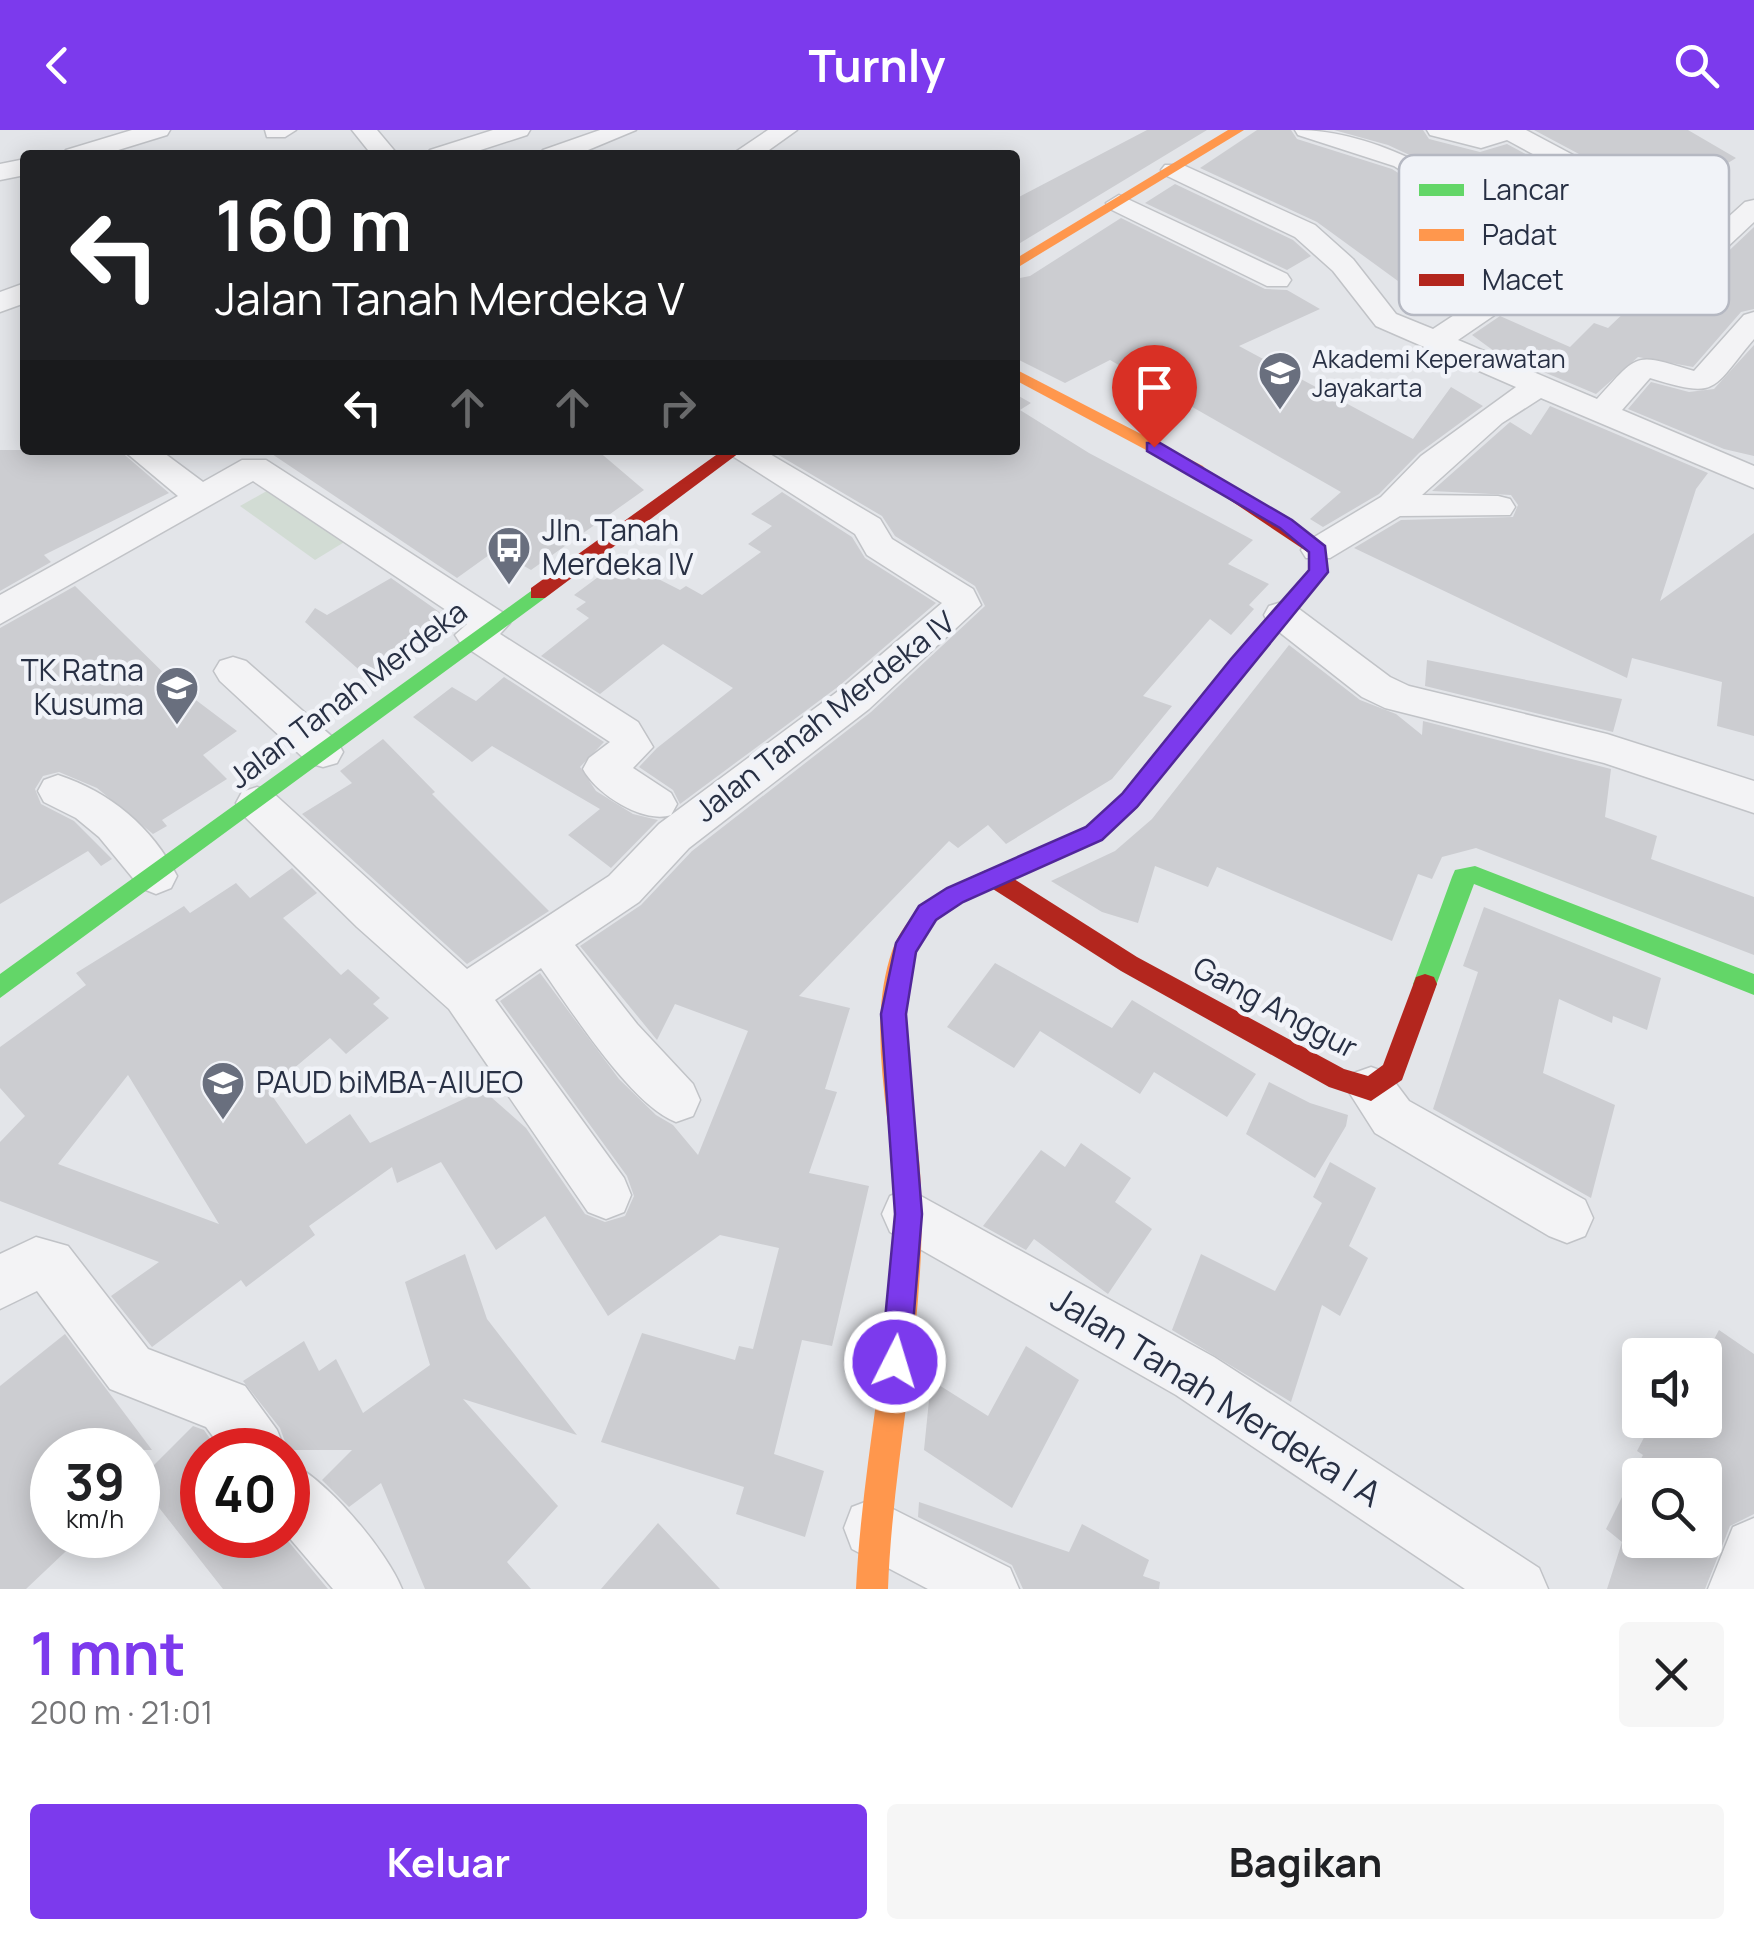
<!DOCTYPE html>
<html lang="id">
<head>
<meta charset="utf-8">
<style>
  :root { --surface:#fff; --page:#f6f6f6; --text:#202124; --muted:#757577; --accent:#7c3aed }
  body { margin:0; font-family:Manrope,sans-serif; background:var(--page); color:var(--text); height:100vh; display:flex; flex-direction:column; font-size:38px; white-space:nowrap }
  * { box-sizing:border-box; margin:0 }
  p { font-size:32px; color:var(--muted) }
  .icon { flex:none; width:55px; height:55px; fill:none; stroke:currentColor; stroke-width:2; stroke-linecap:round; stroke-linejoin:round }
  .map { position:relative; height:1459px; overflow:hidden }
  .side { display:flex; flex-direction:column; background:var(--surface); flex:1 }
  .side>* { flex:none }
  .top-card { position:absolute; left:20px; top:20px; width:1000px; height:305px; border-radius:10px; box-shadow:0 5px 25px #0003; background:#202124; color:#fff; overflow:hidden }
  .buttons { position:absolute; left:1622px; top:1208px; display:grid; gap:20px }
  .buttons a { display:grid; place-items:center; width:100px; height:100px; border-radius:10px; background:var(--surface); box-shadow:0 5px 25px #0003; font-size:50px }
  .speed { position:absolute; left:30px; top:1298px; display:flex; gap:20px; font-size:50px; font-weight:700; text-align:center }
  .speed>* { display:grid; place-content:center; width:130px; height:130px; border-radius:50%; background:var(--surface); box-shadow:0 5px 25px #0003; line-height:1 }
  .speed small { font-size:25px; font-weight:400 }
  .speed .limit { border:15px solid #d22; background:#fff; color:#111 }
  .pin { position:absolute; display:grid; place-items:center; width:85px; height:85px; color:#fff; margin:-102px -42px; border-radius:50% 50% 50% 0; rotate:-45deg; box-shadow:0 0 10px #0007 }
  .pin .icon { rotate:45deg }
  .me { position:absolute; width:110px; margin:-55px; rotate:5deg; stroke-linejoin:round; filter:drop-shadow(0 0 8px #0008) }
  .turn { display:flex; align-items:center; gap:35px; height:210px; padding:0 30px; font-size:45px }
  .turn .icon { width:130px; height:130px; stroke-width:2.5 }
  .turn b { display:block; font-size:70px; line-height:85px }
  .lanes { display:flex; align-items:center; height:95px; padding:0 30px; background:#0003; justify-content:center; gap:50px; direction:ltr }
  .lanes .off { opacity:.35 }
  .round { display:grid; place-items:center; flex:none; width:105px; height:105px; border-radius:10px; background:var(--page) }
  .overview { display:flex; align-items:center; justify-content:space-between; height:170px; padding:0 30px }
  h1 { font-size:60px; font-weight:700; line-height:75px; color:var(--accent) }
  .primary-button { display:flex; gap:20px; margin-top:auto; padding:20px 30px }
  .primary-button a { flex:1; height:115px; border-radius:10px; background:var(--accent); color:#fff; font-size:40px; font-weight:700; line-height:115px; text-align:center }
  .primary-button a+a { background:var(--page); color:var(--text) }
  header { display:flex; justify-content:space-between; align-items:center; height:130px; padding:0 30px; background:var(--accent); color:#fff; font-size:45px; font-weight:700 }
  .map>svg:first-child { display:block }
  .green { fill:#d2dcd4 }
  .building { fill:#cccdd1; fill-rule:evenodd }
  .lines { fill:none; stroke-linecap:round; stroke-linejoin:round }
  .street-casing { stroke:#c1c3c7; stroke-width:3 }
  .street { fill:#f3f3f5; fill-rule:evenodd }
  .fast { fill:#63d668; fill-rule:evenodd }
  .slow { fill:#ff974d; fill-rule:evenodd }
  .jam { fill:#b3261e; fill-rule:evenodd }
  .route { fill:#7c3aed; stroke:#51269a; stroke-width:2.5 }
  .labels { text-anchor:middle; stroke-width:9; stroke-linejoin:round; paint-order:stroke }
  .far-poi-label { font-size:25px; fill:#283044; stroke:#f1f3f8; text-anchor:start }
  .poi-label { font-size:30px; fill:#283044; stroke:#f1f3f8; text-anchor:start }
  .street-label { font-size:30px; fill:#283044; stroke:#f1f3f8 }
  .near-street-label { font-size:35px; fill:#283044; stroke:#f1f3f8 }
  .key { fill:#f1f3f8; stroke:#b5b8c2; stroke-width:2.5 }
  .key-label { font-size:28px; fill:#283044 }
</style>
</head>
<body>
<header><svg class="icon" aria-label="back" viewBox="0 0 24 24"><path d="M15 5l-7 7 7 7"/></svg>Turnly<svg class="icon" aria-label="search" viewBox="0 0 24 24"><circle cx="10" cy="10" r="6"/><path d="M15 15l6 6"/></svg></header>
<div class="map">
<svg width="1754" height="1459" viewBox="0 0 1754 1459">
  <rect width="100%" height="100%" fill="#e3e5e9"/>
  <path class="green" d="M272 358 346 411 315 430 240 376Z"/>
  <path class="building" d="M1147 0H1207L1015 116V69Z
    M1257 0H1291L1297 9 1392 39 1453 78 1517 101 1535 90 1528 80 1388 15 1334 0H1423L1429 9 1480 22 1507 14 1642 87 1577 128 1540 112 1458 167 1468 172 1446 186 1317 92 1200 38Z
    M1534 0H1688L1736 28 1667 71Z
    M1175 54 1293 110 1311 126 1287 140 1145 73Z
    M1121 88 1265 159 1287 160 1320 179 1239 216 1413 309 1451 257 1483 276 1419 323 1379 364 1323 397 1310 389 1341 362 1110 230 1065 253 1015 228V149L1030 146Z
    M1754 97V179L1741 182 1693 237 1638 227 1596 264 1494 221 1472 205 1500 186 1570 217 1594 193 1608 198 1631 176 1648 168 1665 172 1679 168Z
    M1754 215V326L1724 319 1628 279 1651 252 1689 262 1714 259Z
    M1015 264 1031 273 1020 280 1089 323 1253 410 1228 434 1269 454 1249 475 1254 479 1231 505 1210 489 1143 566 1172 576 1112 649 1006 714 988 695 958 718 949 711 799 866 850 878 825 959 837 962 809 1043 869 1056 832 1216 802 1210 774 1324 824 1341 805 1407 736 1384 744 1357 601 1312 642 1203 735 1230 739 1216 753 1219 779 1118 720 1105 608 1186 545 1086 496 1120 441 1032 397 1053 392 1037 309 1096 315 1105 246 1157 241 1150 152 1217 111 1166 159 1132 0 1071V1012L25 986 0 958V917L86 855 76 843 184 776 190 783 236 753 250 768 292 738 317 763 283 788 341 845 348 839 380 868 373 874 389 888 346 924 330 908 268 960 306 1014 350 984 370 1013 483 960 526 998 585 1084 605 1092 625 1086 634 1066 627 1046 500 871 540 843 619 949 656 985 673 995 698 1025 748 901 675 874 657 910 580 816 641 775 692 721 871 582 985 476 975 456 895 406 882 386 770 320H1015ZM128 945 219 1094 58 1034Z
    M1550 276 1708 343 1696 359 1660 471 1754 403V606L1717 596 1722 552 1632 528 1627 548 1354 418 1401 390 1513 387 1518 375 1511 365 1432 361 1510 292 1531 305Z
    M0 320H119L169 363 44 425 51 432 0 461Z
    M266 320H597L644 360 531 440 496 420 457 448Z
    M782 362 852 407 865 428 936 473 839 556 680 674 673 660 639 637 657 618 733 558 663 514 600 564 541 526 589 488 576 479 586 472 574 465 621 430 680 460 686 456 702 465 761 422 748 414 772 396 751 384Z
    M391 448 445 486 389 521 405 530 374 553 305 492 315 478 327 485Z
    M75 456 176 555 237 601 203 625 227 649 162 690 167 696 153 704 97 658 59 642 43 646 35 659 41 674 74 691 112 729 101 736 88 721 0 774V498Z
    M1289 515 1360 570 1396 584 1422 605 1423 591 1611 639 1605 687 1657 706 1651 729 1754 767V825L1476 718 1442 727 1432 749 1418 744 1392 811 1217 737 1208 757 1155 736 1138 793 1102 782 1051 751 1115 721 1152 689Z
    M1427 530 1622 569 1613 602 1425 556Z
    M504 547 604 612 580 637 596 661 633 684 658 690 611 738 568 705 600 679 492 616 472 632 413 587 452 557 476 571Z
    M383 609 435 662 432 664 549 781 467 834 302 684 352 653 340 641Z
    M1484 777 1661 848 1647 900 1613 886 1612 893 1559 869 1543 943 1615 975 1591 1068 1433 979 1478 842 1463 836Z
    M995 833 1112 898 1132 870 1256 944 1227 987 1154 942 1140 964 1040 901 1014 938 947 897Z
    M1269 952 1310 973 1348 985 1346 996 1315 1048 1246 1004Z
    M1081 1013 1131 1048 1115 1072 1152 1099 1108 1164 1034 1109 1026 1120 983 1096 1041 1020 1065 1037Z
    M1330 1032 1376 1058 1349 1116 1368 1128 1340 1186 1322 1175 1291 1272 1172 1200 1201 1124 1275 1161 1322 1073 1313 1067Z
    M465 1124 487 1189 577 1305 463 1269 558 1376 507 1432 531 1459H425L381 1353 349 1377 322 1350 352 1320H288L280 1298 243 1251 304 1211 319 1241 336 1229 363 1283 430 1235 405 1152Z
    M1719 1200 1754 1224V1384L1730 1396 1705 1459H1607L1622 1412 1606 1399 1643 1325 1637 1321 1653 1290H1705V1226ZM1640 1345H1705V1410H1640Z
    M65 1204 152 1320H52V1405H83L26 1459H0V1256Z
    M1026 1216 1079 1250 1012 1378 924 1320 931 1250 988 1286Z
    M193 1296 204 1300 218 1320H202V1405H283L328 1459H223L138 1351Z
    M919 1372 1069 1422 1082 1394 1149 1430 1143 1446 1160 1452 1159 1459H1023L1012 1435 918 1387Z
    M658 1393 720 1459H601Z"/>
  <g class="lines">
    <defs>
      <path id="street" d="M132 0H170L167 5 102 25H62L66 20Z
        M265 0H296L285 7H267Z
        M352 0H377L398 25H372Z
        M493 0H530L527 5 465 25H426L430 20Z
        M600 0H636L576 25H539L543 20Z
        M768 0H797L762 25H731Z
        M1295 0C1382 0 1449 53 1527 83L1531 89 1518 97 1509 95 1454 74 1394 36 1298 5Z
        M1427 0H1526L1714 100 1745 72 1754 70V92L1676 165 1666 168 1556 143 1458 210 1597 269C1640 222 1633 223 1694 241L1744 185 1754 182V209C1710 261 1719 269 1650 248L1622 280 1754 336V358L1541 268 1502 293 1422 365 1498 366 1510 369 1515 377 1510 385 1400 386 1330 428H1306L1301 420 1306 412 1381 367 1421 326 1516 257 1376 196 1333 141 1295 107 1165 45 1161 40 1165 35H1183L1315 95 1353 129 1396 184 1433 199 1541 128 1551 126 1660 149 1699 114 1507 10 1481 18 1430 5Z
        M25 29V45L0 50V34Z
        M1119 65 1287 144 1291 150 1287 156H1267L1110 79 1106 73Z
        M25 153V173L0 182V162Z
        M123 320H160L203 352 242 330H266L505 484 510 493 500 504 638 592 653 617 633 638 671 663 677 674 671 685C643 694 596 664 583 639L589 628 610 612 461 514 455 505 467 494 253 351 0 494V465L178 366Z
        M723 320H763L880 389 892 409 973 459 981 475 869 579 689 718 639 772 575 815 637 894 693 954 700 970 693 986 676 992C631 975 571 880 541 838L495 870 624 1048 631 1065 624 1082 606 1089 588 1082 449 879 357 797 242 684 236 673 242 662 257 657 272 662 467 839 609 746 659 694 841 559 942 473 867 425 855 404Z
        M1282 472 1295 476 1390 547 1409 556 1607 604 1754 651V683L1604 633 1385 578 1362 567 1269 494 1264 485 1269 476Z
        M233 527 246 531 337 611 343 622 337 633 323 637 309 633 220 551 214 541 220 531Z
        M58 645C110 662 152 697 177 746L171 758 156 764 141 758 99 707 76 688 44 672 38 661 44 650Z
        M1371 937 1388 943 1409 971 1585 1070 1593 1088 1585 1106 1567 1113 1549 1106 1375 1003 1347 959 1354 943Z
        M908 1059 1214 1227 1539 1438 1548 1459H1465L1176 1265 890 1102 882 1084 890 1066Z
        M36 1107 68 1116 148 1219 245 1256 277 1300 285 1320H223L206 1297 110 1259 37 1161 0 1179V1124Z
        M288 1332C325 1347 387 1421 402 1459H333L287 1405Z
        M873 1369 1010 1438 1019 1459H928L852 1419 844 1398 852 1377Z
        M1754 1388V1459H1708L1733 1397Z"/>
    </defs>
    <use href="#street" class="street-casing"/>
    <use href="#street" class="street"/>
    <path class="fast" d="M538 456 545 458V468L0 868V844Z
      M1475 736 1754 844V865L1474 754 1434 861 1425 864 1416 861 1413 854 1452 747 1455 740Z"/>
    <path class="slow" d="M1228 0H1244L1015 139V129Z
      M1015 239 1203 336 1206 340 1203 344H1191L1015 250Z
      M1009 732 1017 734 1020 741 1017 748C982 763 936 778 919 815 890 875 910 956 918 1019 934 1161 893 1315 888 1459H856C862 1334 891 1211 894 1087 897 999 863 907 892 821 910 771 962 748 1009 732Z"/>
    <path class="jam" d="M723 320H743L545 468H531V458Z
      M1197 335 1325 416 1328 442 1245 539 1138 677 1102 709 1014 749 1137 827 1344 939 1368 946 1383 935 1416 847 1425 844 1434 847 1437 854 1402 950 1371 971 1329 957 1121 841 985 754 982 747 985 740H998L1001 734 1086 697 1122 665 1231 529 1310 441 1309 423 1191 344V336Z"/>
  </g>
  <path class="route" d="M1147 313H1160L1292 390 1325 416 1328 442 1137 677 1102 710 963 772 936 790 916 822 906 884 922 1084 910 1232 906 1242 895 1246 885 1242 881 1232 895 1084 881 884 896 813 919 776 947 758 1086 697 1122 664 1231 529 1309 440V422L1280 398 1147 321Z"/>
  <defs>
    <symbol id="university-pin" viewBox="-11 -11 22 30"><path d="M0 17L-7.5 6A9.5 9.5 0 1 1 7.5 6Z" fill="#696f7e" stroke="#f1f3f8"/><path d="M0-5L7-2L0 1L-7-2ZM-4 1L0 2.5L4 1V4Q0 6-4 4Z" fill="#fff"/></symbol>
    <symbol id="bus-pin" viewBox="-11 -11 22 30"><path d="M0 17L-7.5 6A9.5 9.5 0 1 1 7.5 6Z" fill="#696f7e" stroke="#f1f3f8"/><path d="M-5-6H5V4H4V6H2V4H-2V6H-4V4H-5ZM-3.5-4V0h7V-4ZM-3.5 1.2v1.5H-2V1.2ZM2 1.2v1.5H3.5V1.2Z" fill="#fff"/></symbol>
    <symbol id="school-pin" viewBox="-11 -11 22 30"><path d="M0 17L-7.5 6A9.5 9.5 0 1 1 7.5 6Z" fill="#696f7e" stroke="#f1f3f8"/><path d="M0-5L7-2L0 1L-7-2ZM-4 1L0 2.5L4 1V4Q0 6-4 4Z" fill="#fff"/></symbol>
  </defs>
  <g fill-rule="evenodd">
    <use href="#university-pin" x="1255" y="218" width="50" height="68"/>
    <use href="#bus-pin" x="484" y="393" width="50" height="68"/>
    <use href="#school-pin" x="152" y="533" width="50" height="68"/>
    <use href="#school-pin" x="198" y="928" width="50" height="68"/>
  </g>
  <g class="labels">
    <g class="far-poi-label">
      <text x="1312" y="238">Akademi Keperawatan<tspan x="1312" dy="29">Jayakarta</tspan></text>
    </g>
    <g class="poi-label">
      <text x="542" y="411">Jln. Tanah<tspan x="542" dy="34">Merdeka IV</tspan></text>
      <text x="144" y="551" text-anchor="end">TK Ratna<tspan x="144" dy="34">Kusuma</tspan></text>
      <text x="256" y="963">PAUD biMBA-AIUEO</text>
    </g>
    <g class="street-label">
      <text transform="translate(348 565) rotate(-37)" y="10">Jalan Tanah Merdeka</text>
      <text transform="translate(825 587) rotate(-38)" y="10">Jalan Tanah Merdeka IV</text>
      <text transform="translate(1275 878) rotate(28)" y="10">Gang Anggur</text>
    </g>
    <g class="near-street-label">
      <text transform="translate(1216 1267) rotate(32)" y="12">Jalan Tanah Merdeka I A</text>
    </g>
  </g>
  <rect x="1399" y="25" width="330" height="160" rx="15" class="key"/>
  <rect x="1419" y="54" width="45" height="12" fill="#63d668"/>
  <rect x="1419" y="99" width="45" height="12" fill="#ff974d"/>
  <rect x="1419" y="144" width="45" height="12" fill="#b3261e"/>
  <g class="key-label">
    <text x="1482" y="70">Lancar</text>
    <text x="1482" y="115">Padat</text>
    <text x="1482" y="160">Macet</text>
  </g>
</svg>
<div class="buttons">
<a><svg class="icon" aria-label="sound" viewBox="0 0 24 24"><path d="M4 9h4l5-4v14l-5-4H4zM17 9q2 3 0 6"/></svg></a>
<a><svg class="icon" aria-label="search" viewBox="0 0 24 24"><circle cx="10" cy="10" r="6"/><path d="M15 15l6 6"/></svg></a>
</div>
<div class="speed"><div>39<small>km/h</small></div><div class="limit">40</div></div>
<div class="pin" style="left:1154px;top:317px;background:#d93025"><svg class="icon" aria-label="arrive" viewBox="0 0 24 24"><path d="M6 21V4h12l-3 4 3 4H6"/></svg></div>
<svg class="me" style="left:895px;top:1232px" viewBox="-20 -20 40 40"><circle r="17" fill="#7c3aed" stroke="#fff" stroke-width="3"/><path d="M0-11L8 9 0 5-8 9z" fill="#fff"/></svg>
<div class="top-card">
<div class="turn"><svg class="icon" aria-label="left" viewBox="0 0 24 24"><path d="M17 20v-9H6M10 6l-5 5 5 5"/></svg><div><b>160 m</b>Jalan Tanah Merdeka V</div></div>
<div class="lanes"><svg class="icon" aria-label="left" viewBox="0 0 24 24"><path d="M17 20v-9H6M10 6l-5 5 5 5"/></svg><svg class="icon off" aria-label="ahead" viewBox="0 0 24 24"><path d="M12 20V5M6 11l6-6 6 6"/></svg><svg class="icon off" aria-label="ahead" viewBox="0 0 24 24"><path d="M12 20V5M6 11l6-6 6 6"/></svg><svg class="icon off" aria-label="right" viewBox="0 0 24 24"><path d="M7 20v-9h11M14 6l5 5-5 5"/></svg></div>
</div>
</div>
<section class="side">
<div class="overview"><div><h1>1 mnt</h1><p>200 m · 21:01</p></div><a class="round"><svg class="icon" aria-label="close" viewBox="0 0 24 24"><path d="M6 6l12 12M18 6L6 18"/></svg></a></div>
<div class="primary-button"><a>Keluar</a><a>Bagikan</a></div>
</section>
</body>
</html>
